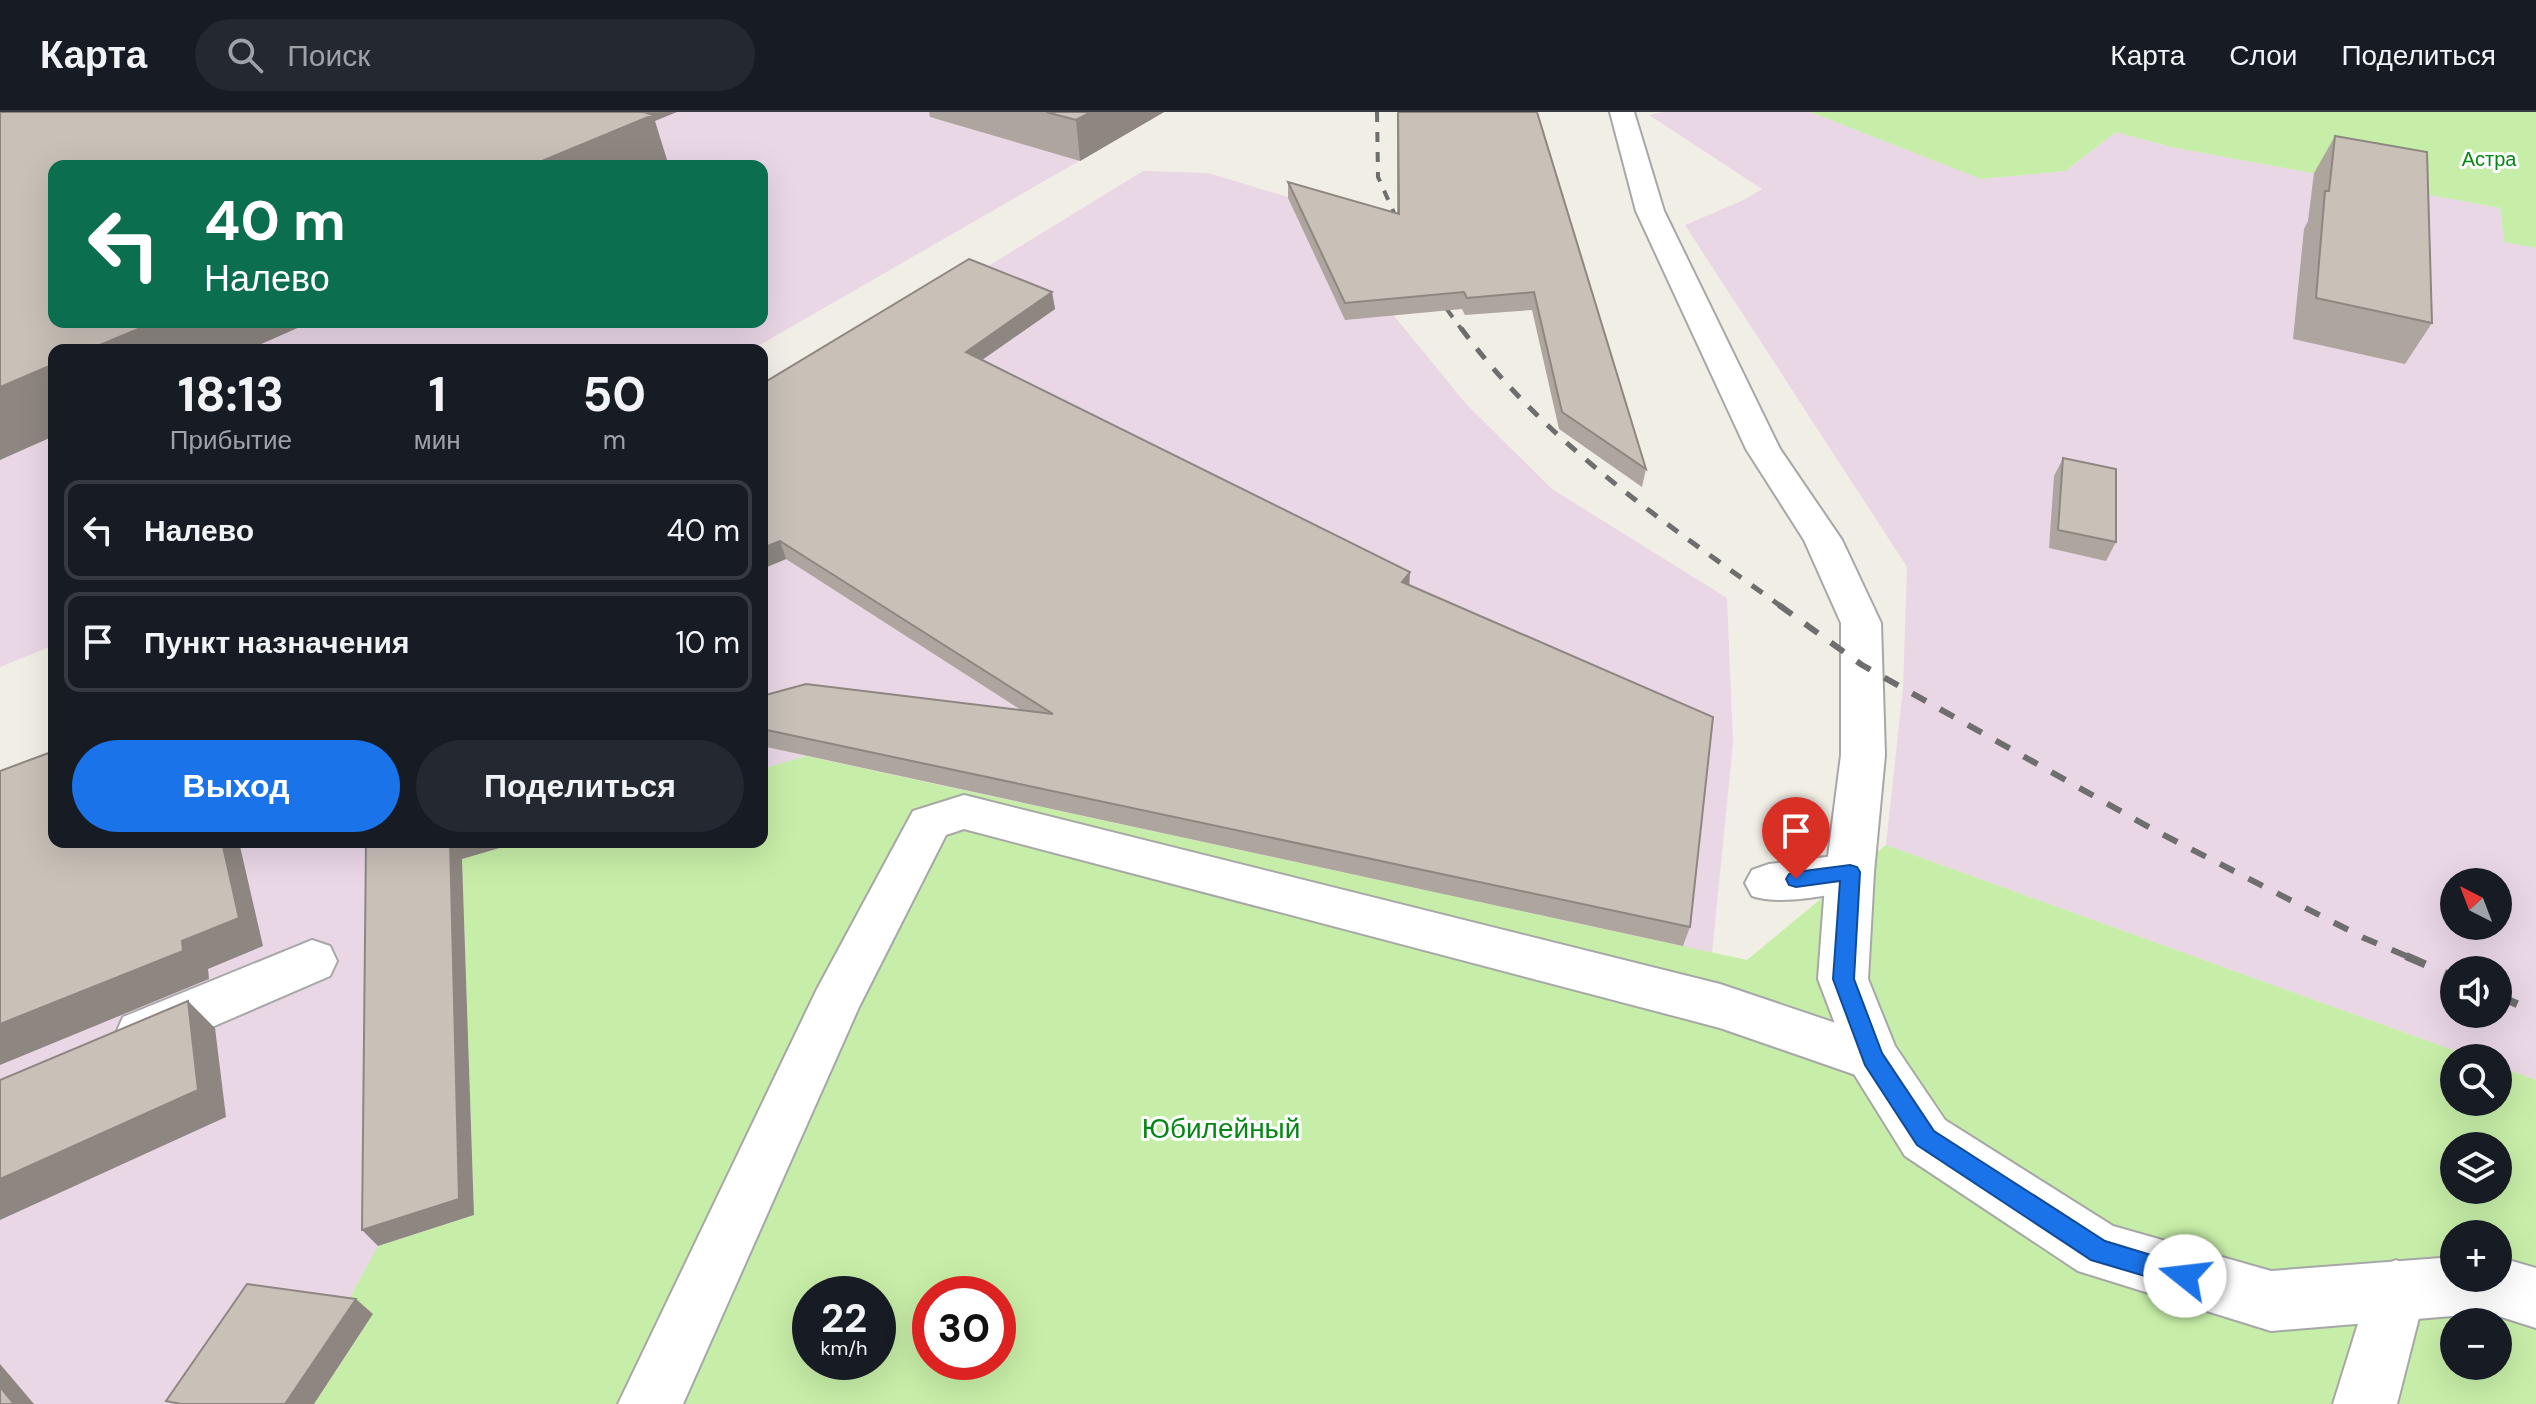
<!DOCTYPE html>
<html lang="ru">
<head>
<meta charset="utf-8">
<style>
  :root { --surface:#171b24; --page:#242831; --text:#f1f3f6; --muted:#9ea1a6; --line:#363941; --accent:#1a73e8 }
  body { margin:0; font-family:"DM Sans",sans-serif; background:var(--page); color:var(--text); height:100vh; display:flex; flex-direction:column; font-size:30px; white-space:nowrap }
  * { box-sizing:border-box; margin:0 }
  p { font-size:26px; color:var(--muted) }
  .icon { flex:none; width:44px; height:44px; fill:none; stroke:currentColor; stroke-width:2; stroke-linecap:round; stroke-linejoin:round }
  .map { position:relative; flex:1; overflow:hidden }
  .details { position:absolute; left:48px; top:232px; width:720px; height:504px; display:flex; flex-direction:column; background:var(--surface); border-radius:16px; box-shadow:0 8px 32px #0002 }
  .details>* { flex:none }
  .banner { position:absolute; left:48px; top:48px; width:720px; height:168px; border-radius:16px; box-shadow:0 8px 32px #0002; background:#0b6e4f; color:#fff; overflow:hidden }
  .needle { width:52px; rotate:318deg }
  .tools { position:absolute; left:2440px; top:756px; display:grid; gap:16px }
  .tools a { display:grid; place-items:center; width:72px; height:72px; border-radius:50%; background:var(--surface); box-shadow:0 8px 32px #0002; font-size:40px }
  .speed { position:absolute; left:792px; top:1164px; display:flex; gap:16px; font-size:40px; font-weight:700; text-align:center }
  .speed>* { display:grid; place-content:center; width:104px; height:104px; border-radius:50%; background:var(--surface); box-shadow:0 8px 32px #0002; line-height:1 }
  .speed small { font-size:20px; font-weight:400 }
  .speed .limit { border:12px solid #d22; background:#fff; color:#111 }
  .pin { position:absolute; display:grid; place-items:center; width:68px; height:68px; color:#fff; margin:-82px -34px; border-radius:50% 50% 50% 0; rotate:-45deg; box-shadow:0 0 8px #0007 }
  .pin .icon { rotate:45deg }
  .me { position:absolute; width:88px; margin:-44px; rotate:286deg; stroke-linejoin:round; filter:drop-shadow(0 0 6px #0008) }
  .turn { display:flex; align-items:center; gap:28px; height:168px; padding:0 24px; font-size:36px }
  .turn .icon { width:104px; height:104px; stroke-width:2.5 }
  .turn b { display:block; font-size:56px; line-height:68px }
  .eta { display:flex; justify-content:space-evenly; align-items:center; height:136px; text-align:center }
  .eta b { font-size:48px; font-weight:700; line-height:56px }
  .primary-button { display:flex; gap:16px; margin-top:auto; padding:16px 24px }
  .primary-button a { flex:1; height:92px; border-radius:48px; background:var(--accent); color:#fff; font-size:32px; font-weight:700; line-height:92px; text-align:center }
  .primary-button a+a { background:var(--page); color:var(--text) }
  ul { padding:0; list-style:none }
  li { display:flex; align-items:center; gap:24px; height:100px; margin:0 16px 12px; padding:0 8px; border:4px solid var(--line); border-radius:16px }
  li div { flex:1 }
  li b { display:block; font-size:30px }
  li em { font-style:normal }
  header { display:flex; align-items:center; gap:48px; box-sizing:border-box; height:112px; padding:0 40px; background:var(--surface); border-bottom:2px solid var(--line) }
  header strong { font-size:38px }
  nav { display:flex; gap:44px; margin-inline-start:auto; font-size:28px }
  .search { width:560px; height:72px; background:var(--page); display:flex; align-items:center; gap:20px; box-sizing:border-box; padding:0 28px; border-radius:44px; color:var(--muted); font-size:30px }
  .map>svg:first-child { display:block }
  .industrial { fill:#ead7e6; fill-rule:evenodd }
  .grass { fill:#c7eea8; fill-rule:evenodd }
  .lines { fill:none; stroke-linecap:round; stroke-linejoin:round }
  .lane-casing { stroke:#a7a7a7; stroke-width:4 }
  .street-casing { stroke:#a7a7a7; stroke-width:4 }
  .lane { fill:#fff; fill-rule:evenodd }
  .street { fill:#fff; fill-rule:evenodd }
  .rail-far3 { stroke:#6e6e6e; stroke-width:4; stroke-dasharray:10 10; stroke-linecap:butt }
  .rail-far2 { stroke:#6e6e6e; stroke-width:5; stroke-dasharray:13 13; stroke-linecap:butt }
  .rail-far1 { stroke:#6e6e6e; stroke-width:6; stroke-dasharray:16 16; stroke-linecap:butt }
  .rail { stroke:#6e6e6e; stroke-width:8; stroke-dasharray:21 21; stroke-linecap:butt }
  .wall { fill:#ada59e }
  .shaded-wall { fill:#8d8681 }
  .building { fill:#c9c0b8; stroke:#8d8681; stroke-width:2 }
  .route { fill:#1a73e8; stroke:#114b97; stroke-width:2 }
  .labels { text-anchor:middle; stroke-width:6; stroke-linejoin:round; paint-order:stroke }
  .far-park-label { font-size:20px; fill:#048715; stroke:#fff }
  .near-park-label { font-size:28px; fill:#048715; stroke:#fff }
</style>
</head>
<body>
<header>
<strong>Карта</strong>
<div class="search"><svg class="icon" aria-label="search" viewBox="0 0 24 24"><circle cx="10" cy="10" r="6"/><path d="M15 15l6 6"/></svg>Поиск</div>
<nav><a>Карта</a><a>Слои</a><a>Поделиться</a></nav>
</header>
<div class="map">
<svg width="2536" height="1292" viewBox="0 0 2536 1292">
  <rect width="100%" height="100%" fill="#f1eee5"/>
  <path class="industrial" d="M0 0H1164L751 238H54V533L0 555ZM54 54H762V210H54Z
    M1664 0H1810L1982 67 2065 59 2116 20 2171 35 2500 96 2504 130 2536 136V968L2498 954V946H2475L1886 733 1903 576 1907 455 1685 113 1744 88 1762 77 1649 3ZM2454 770H2498V814H2454ZM2454 858H2498V902H2454Z
    M1143 59 1208 61 1348 103 1395 205 1467 293 1552 377 1727 486 1733 631 1712 841 807 644 762 657V293Z
    M0 697 54 730H520L462 748 474 1103 378 1134 314 1292H0Z"/>
  <path class="grass" d="M1810 0H2536V136L2504 130 2500 96 2171 35 2116 20 2065 59 1981 67Z
    M806 644 1747 848 1886 733 2475 946H2454V990H2498V954L2536 968V1292H314L372 1204 343 1198 378 1134 474 1103 462 747 520 730H762V657ZM2454 1034H2498V1078H2454ZM2454 1122H2498V1166H2454ZM810 1182H878V1250H810ZM930 1182H998V1250H930ZM2454 1210H2498V1254H2454Z"/>
  <g class="lines">
    <defs>
      <path id="lane" d="M964 683 1720 872 1892 930 1900 946 1892 962 1873 969 1720 916 964 717 946 723 859 895 683 1292H618L817 877 913 699Z
        M1850 742 1867 747 1874 760 1867 773C1836 783 1782 794 1752 784L1745 771 1752 758 1769 752Z
        M312 828 330 834 337 849 330 864 161 937 142 943 123 937 116 921 123 905Z
        M2396 1148 2417 1157 2426 1178 2397 1292H2333L2375 1157Z"/>
      <path id="street" d="M1610 0H1634L1664 99 1780 337 1842 428 1881 511 1885 643 1874 760 1868 867 1895 934 1945 1008 2113 1114 2271 1159 2454 1145V1166H2498V1145L2536 1156V1216L2489 1201 2271 1219 2078 1159 1905 1044 1854 962 1818 867 1826 760 1841 643V511L1804 428 1746 337 1636 99Z"/>
    </defs>
    <use href="#lane" class="lane-casing"/>
    <use href="#street" class="street-casing"/>
    <use href="#lane" class="lane"/>
    <use href="#street" class="street"/>
    <path class="rail-far3" d="M1377 0 1378 65 1403 121
      M1435 181 1462 218"/>
    <path class="rail-far2" d="M1461 216C1546 332 1667 412 1782 495"/>
    <path class="rail-far1" d="M1779 493 1862 553 2154 718 2364 826 2411 846"/>
    <path class="rail" d="M2406 844 2454 865
      M2498 884 2536 900"/>
  </g>
  <path class="wall" d="M929 0H1164L1080 49 930 5Z
    M1397 0H1537L1646 357 1642 375 1559 317 1532 198 1465 203 1462 197 1345 208 1288 86V70L1397 102Z
    M2335 24 2432 211 2405 252 2293 227 2304 117 2308 109 2314 61Z
    M1052 180 1055 197 982 248 1409 474 1690 815 1683 834 762 634V584L1021 598 786 447 762 457V272Z
    M2063 346 2116 430 2106 449 2049 436 2054 364Z"/>
  <path class="shaded-wall" d="M596 0H677L655 9 668 51 662 54H530Z
    M1091 0H1164L1080 49 1076 8Z
    M1052 180 1055 197 969 257 966 240Z
    M155 210H311L248 238H88Z
    M54 252V324L0 348V275Z
    M780 429 786 447 762 457V436Z
    M1410 460 1409 479 1402 470Z
    M222 730H239L263 834 208 857 209 867 0 953V912L182 829Z
    M450 730H520L462 747 474 1103 378 1134 362 1118Z
    M188 889 215 916 226 1005 0 1108V1067Z
    M356 1187 373 1202 314 1292H285Z
    M0 1252 34 1292H14L0 1275Z"/>
  <path class="building" d="M0 0H644L653 3 530 54H54V210H155L88 238H54V252L0 275Z
    M1046 0H1091L1076 8Z
    M1398 0H1537L1646 357 1562 300 1534 180 1467 186 1464 180 1345 191 1288 70 1399 102Z
    M2335 24 2427 40 2432 211 2316 186 2325 79H2329Z
    M969 147 1052 180 966 240 1410 460 1402 470 1713 605 1690 815 762 617V584L806 572 1053 602 780 429 762 436V272Z
    M2063 346 2116 357V430L2058 418Z
    M54 639V730H222L239 806 182 829 183 839 0 912V659Z
    M366 730H450L459 1087 362 1118Z
    M188 889 198 978 0 1067V968Z
    M247 1172 356 1187 285 1292H181L166 1289Z
    M0 1275 14 1292H0Z"/>
  <path class="route" d="M1850 753 1857 755 1860 760 1854 867 1882 941 1934 1019 2105 1129 2194 1156 2198 1164 2194 1173 2185 1176 2091 1148 1917 1033 1865 953 1833 867 1840 769 1796 775 1789 773 1786 767 1789 762 1796 760Z"/>
  <g class="labels">
    <g class="far-park-label">
      <text x="2489" y="54">Астра</text>
    </g>
    <g class="near-park-label">
      <text x="1221" y="1026">Юбилейный</text>
    </g>
  </g>
</svg>
<div class="tools">
<a><svg class="needle" viewBox="-14 -14 28 28"><path d="M0-13l5 13h-10z" fill="#e53935"/><path d="M0 13l5-13h-10z" fill="#9ea1a6"/></svg></a>
<a><svg class="icon" aria-label="sound" viewBox="0 0 24 24"><path d="M4 9h4l5-4v14l-5-4H4zM17 9q2 3 0 6"/></svg></a>
<a><svg class="icon" aria-label="search" viewBox="0 0 24 24"><circle cx="10" cy="10" r="6"/><path d="M15 15l6 6"/></svg></a>
<a><svg class="icon" aria-label="layers" viewBox="0 0 24 24"><path d="M12 4l9 5-9 5-9-5zM3 14l9 5 9-5"/></svg></a>
<a>+</a>
<a>−</a>
</div>
<div class="speed"><div>22<small>km/h</small></div><div class="limit">30</div></div>
<div class="pin" style="left:1796px;top:767px;background:#d93025"><svg class="icon" aria-label="arrive" viewBox="0 0 24 24"><path d="M6 21V4h12l-3 4 3 4H6"/></svg></div>
<svg class="me" style="left:2185px;top:1164px" viewBox="-20 -20 40 40"><circle r="19" fill="#fff"/><path d="M0-13L10 11 0 6-10 11z" fill="#1a73e8"/></svg>
<div class="banner">
<div class="turn"><svg class="icon" aria-label="left" viewBox="0 0 24 24"><path d="M17 20v-9H6M10 6l-5 5 5 5"/></svg><div><b>40 m</b>Налево</div></div>
</div>
<section class="details">
<div class="eta">
<div><b>18:13</b><p>Прибытие</p></div>
<div><b>1</b><p>мин</p></div>
<div><b>50</b><p>m</p></div>
</div>
<ul>
<li><svg class="icon" aria-label="left" viewBox="0 0 24 24"><path d="M17 20v-9H6M10 6l-5 5 5 5"/></svg><div><b>Налево</b></div><em>40 m</em></li>
<li><svg class="icon" aria-label="arrive" viewBox="0 0 24 24"><path d="M6 21V4h12l-3 4 3 4H6"/></svg><div><b>Пункт назначения</b></div><em>10 m</em></li>
</ul>
<div class="primary-button"><a>Выход</a><a>Поделиться</a></div>
</section>
</div>
</body>
</html>
